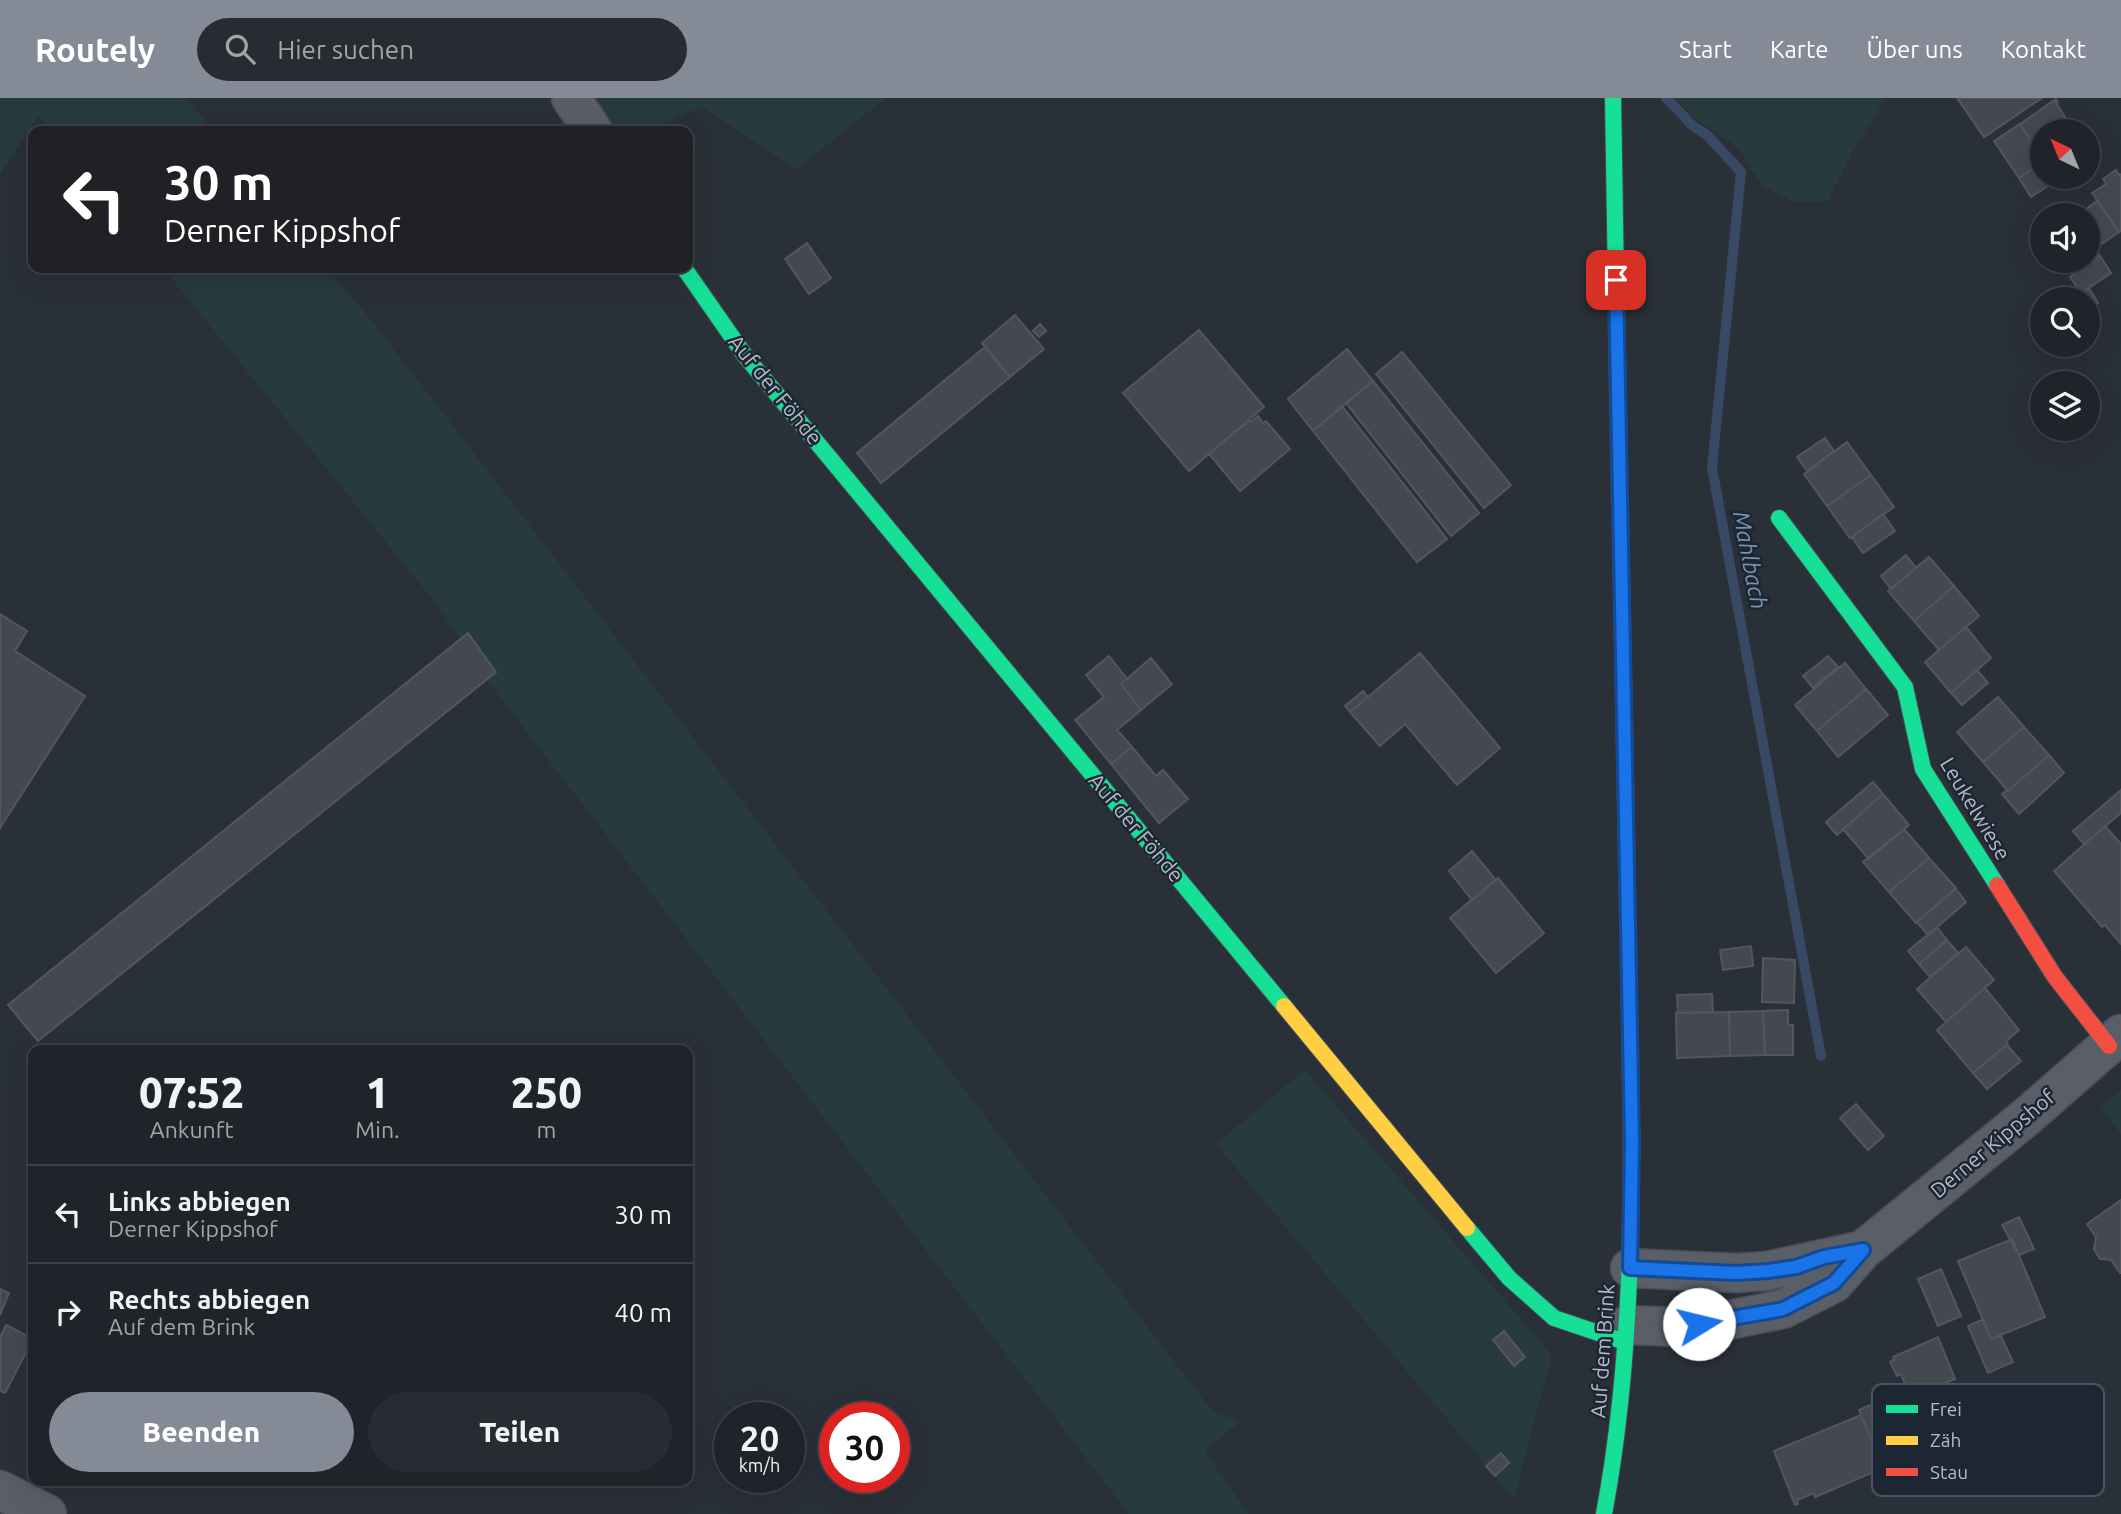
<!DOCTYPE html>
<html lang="de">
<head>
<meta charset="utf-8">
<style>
  :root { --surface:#20242a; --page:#282c32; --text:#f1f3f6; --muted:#a2a4a8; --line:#3d4147; --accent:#848b96 }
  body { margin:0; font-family:Ubuntu,sans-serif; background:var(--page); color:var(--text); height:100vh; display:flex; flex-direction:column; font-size:26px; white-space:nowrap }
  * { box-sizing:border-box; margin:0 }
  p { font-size:23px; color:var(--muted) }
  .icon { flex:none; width:38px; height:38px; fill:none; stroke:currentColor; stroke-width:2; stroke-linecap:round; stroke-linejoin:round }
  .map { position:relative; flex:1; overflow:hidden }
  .side { position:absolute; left:28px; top:947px; width:665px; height:441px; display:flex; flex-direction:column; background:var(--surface); border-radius:14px; box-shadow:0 7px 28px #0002,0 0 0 2px var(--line) }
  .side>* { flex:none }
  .guide { position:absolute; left:28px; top:28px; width:665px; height:147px; border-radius:14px; box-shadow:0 7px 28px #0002,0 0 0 2px var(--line); background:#202124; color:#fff; overflow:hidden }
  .needle { width:46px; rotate:317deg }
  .buttons { position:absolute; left:2030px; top:21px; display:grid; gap:14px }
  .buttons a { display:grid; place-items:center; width:70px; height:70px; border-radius:50%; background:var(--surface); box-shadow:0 7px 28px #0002,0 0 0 2px var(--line); font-size:35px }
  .speed { position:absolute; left:714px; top:1304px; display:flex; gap:14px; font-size:35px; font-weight:700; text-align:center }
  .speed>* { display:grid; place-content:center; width:91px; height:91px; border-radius:50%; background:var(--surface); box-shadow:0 7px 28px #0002,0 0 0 2px var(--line); line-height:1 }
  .speed small { font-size:18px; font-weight:400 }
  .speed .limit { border:10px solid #d22; background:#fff; color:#111 }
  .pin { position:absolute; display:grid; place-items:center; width:60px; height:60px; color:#fff; margin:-30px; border-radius:14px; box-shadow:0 4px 10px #0006 }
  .me { position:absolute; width:77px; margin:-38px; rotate:81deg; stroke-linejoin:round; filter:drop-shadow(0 0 5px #0008) }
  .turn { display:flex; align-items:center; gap:24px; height:147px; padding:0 21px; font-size:32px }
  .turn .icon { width:91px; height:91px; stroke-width:2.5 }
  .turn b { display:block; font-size:49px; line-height:60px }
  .eta { display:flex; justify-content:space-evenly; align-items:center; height:119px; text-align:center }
  .eta b { font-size:42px; font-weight:800; line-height:49px }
  .cta { display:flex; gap:14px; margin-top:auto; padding:14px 21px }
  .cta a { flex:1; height:80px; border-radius:42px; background:var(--accent); color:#fff; font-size:28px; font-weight:800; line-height:80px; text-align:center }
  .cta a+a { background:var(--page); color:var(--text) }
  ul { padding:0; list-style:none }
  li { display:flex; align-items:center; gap:21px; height:98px; padding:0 21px; border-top:2px solid var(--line) }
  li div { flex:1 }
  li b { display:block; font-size:26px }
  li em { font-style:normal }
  header { display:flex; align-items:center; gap:42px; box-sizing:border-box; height:98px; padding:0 35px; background:var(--accent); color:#fff }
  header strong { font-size:33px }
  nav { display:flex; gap:38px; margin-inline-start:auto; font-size:24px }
  .search { width:490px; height:63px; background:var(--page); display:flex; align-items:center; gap:18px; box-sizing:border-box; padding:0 24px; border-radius:38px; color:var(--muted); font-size:26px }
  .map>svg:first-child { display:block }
  .green { fill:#273a3e }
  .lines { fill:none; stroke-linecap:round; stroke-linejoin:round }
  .stream { stroke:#384963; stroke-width:10 }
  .building { fill:#444950; stroke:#52575f; stroke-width:2 }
  .street-casing { stroke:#484c53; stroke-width:41 }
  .fast-casing { stroke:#484c53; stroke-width:18 }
  .slow-casing { stroke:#484c53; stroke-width:18 }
  .jam-casing { stroke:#484c53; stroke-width:18 }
  .street { stroke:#5a5e66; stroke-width:38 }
  .fast { stroke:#16e098; stroke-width:16 }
  .slow { stroke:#ffcf43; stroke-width:16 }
  .jam { stroke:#f24e42; stroke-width:16 }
  .route-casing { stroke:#114b97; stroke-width:18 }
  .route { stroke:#1a73e8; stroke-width:12 }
  .labels { text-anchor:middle; stroke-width:5; stroke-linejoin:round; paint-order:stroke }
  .street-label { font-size:21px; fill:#b4bcc9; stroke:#1d2633 }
  .water-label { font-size:23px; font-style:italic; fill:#7c92b1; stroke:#1d2633 }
  .key { fill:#1d2633; stroke:#4a5360; stroke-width:2 }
  .key-label { font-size:19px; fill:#b4bcc9 }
</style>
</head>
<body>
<header>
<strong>Routely</strong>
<div class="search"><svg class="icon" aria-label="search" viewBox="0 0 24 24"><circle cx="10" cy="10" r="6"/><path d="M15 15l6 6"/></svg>Hier suchen</div>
<nav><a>Start</a><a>Karte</a><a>Über uns</a><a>Kontakt</a></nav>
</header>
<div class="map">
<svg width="2121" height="1416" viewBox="0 0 2121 1416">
  <rect width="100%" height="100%" fill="#2a3038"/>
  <path class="green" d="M0 0H186L214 33H52L39 18 0 76Z
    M592 0H886L796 72 701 8 649 33H614Z
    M1674 0H1886L1856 48 1827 104H1794L1761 87 1739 50 1695 20Z
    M163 170H328L376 228 1213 1314 1241 1323 1204 1353 1249 1416H1129L493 590 438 508Z
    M1305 972 1552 1257 1514 1401 1216 1046Z
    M2121 992V1037L2101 1009Z"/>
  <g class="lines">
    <path class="stream" d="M1666 0 1693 28 1707 37 1741 74 1712 370 1821 958"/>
  </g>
  <path class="building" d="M1957 0H2042L1984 39Z
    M2056 1 2058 4 2056 5 2074 33H2042V60L2020 26Z
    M2020 26 2042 60V64L2019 80 1994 43Z
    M2042 64V79H2055L2057 82 2031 99 2019 80Z
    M2116 72 2119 77 2121 76V133L2119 134 2092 95 2106 86 2103 81Z
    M2097 103 2119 134 2093 152 2088 144V117H2078Z
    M2088 144 2100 158 2082 170 2077 163H2088Z
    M807 145 831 180 809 196 785 161Z
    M2100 158 2111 175 2081 195 2070 179Z
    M2089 190 2098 205 2088 212V201H2073Z
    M1015 217 1044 251 1010 279 982 245Z
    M1040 226 1046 233 1039 239 1033 233Z
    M1199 232 1264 309 1189 373 1123 295Z
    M985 249 1010 279 881 385 857 355Z
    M1347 251 1373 283 1313 333 1288 301Z
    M1402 254 1511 387 1484 410 1376 276Z
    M1373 283 1479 415 1451 438 1346 305Z
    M1342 308 1447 441 1417 464 1313 333Z
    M1258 318 1263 325 1266 323 1290 351 1240 393 1209 356 1250 322 1251 324Z
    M1825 340 1834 353 1807 373 1797 359Z
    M1847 344 1871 377 1827 408 1804 376Z
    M1871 377 1894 409 1850 440 1827 408Z
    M1883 416 1895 433 1863 455 1852 439Z
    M1906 457 1916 470 1891 491 1881 478Z
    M1929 459 1954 488 1914 523 1888 493Z
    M1954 488 1979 518 1939 552 1914 523Z
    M0 516 27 533 15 553 85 598 0 730Z
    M1966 529 1991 560 1951 595 1925 564Z
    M468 535 496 574 38 943 8 907Z
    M1420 555 1500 650 1457 687 1405 626 1380 648 1350 614Z
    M1109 558 1127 581 1121 586 1141 612 1117 632 1132 649 1111 666 1075 622 1104 599 1086 577Z
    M1828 558 1838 569 1813 590 1803 578Z
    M1151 560 1172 586 1141 612 1121 586Z
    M1845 565 1866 591 1817 633 1795 607Z
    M1977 572 1988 585 1962 607 1951 595Z
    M1866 591 1888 617 1838 659 1817 633Z
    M1363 593 1368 599 1350 614 1345 608Z
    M1998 599 2024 629 1983 664 1957 634Z
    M2024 629 2049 657 2008 693 1983 664Z
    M1132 649 1156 678 1163 672 1188 701 1159 725 1111 666Z
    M2049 657 2064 675 2019 716 2002 696 2007 692 2008 693Z
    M1873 684 1883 696 1837 737 1826 724Z
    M2121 692V715L2084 746 2073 733Z
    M1883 696 1909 727 1869 761 1843 731Z
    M2105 728 2121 746V846L2105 827 2102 829 2054 773Z
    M1904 731 1929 760 1889 794 1863 764Z
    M1472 753 1496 782 1472 802 1449 773Z
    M1929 760 1956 790 1916 825 1889 794Z
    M1498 780 1544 835 1496 875 1450 820Z
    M1956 791 1966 804 1928 837 1917 824Z
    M1937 829 1947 842 1919 866 1908 853Z
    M1947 842 1958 855 1930 879 1919 866Z
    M1751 848 1753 868 1723 872 1720 852Z
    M1966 849 1994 882 1946 924 1917 891Z
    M1763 860 1795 862 1794 905 1762 904Z
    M1985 890 2019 932 2006 943 2008 946 1973 975 1937 932Z
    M1712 896 1713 914 1678 915 1677 897Z
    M1788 912V927H1793V957H1765L1763 913Z
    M1763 913 1765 957 1730 958 1729 914Z
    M1729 914 1730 958 1677 960 1676 915Z
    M2007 947 2021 963 1987 991 1973 975Z
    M1856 1006 1884 1038 1868 1052 1840 1020Z
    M2121 1102V1175H2120L2111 1162 2100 1161 2094 1151 2096 1139 2087 1126Z
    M2019 1119 2034 1151 2019 1157 2002 1127Z
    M2012 1141 2045 1219 1991 1241 1958 1163Z
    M1941 1171 1961 1218 1938 1228 1918 1181Z
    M0 1191 9 1195 0 1217Z
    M1983 1221 1991 1241 2001 1238 2013 1264 1988 1275 1968 1228Z
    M6 1227 33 1241 5 1295 0 1293V1240Z
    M1504 1233 1525 1259 1514 1268 1493 1242Z
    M1938 1239 1955 1281 1911 1300 1901 1276 1897 1278 1890 1264 1894 1262 1893 1259Z
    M1884 1301 1908 1359 1883 1370 1859 1312Z
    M1861 1317 1883 1370 1815 1399 1814 1395 1797 1402 1798 1406 1795 1407 1774 1353Z
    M1501 1355 1509 1365 1495 1378 1486 1368Z"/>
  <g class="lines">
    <defs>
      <path id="street" d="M571 0 593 33
        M1630 1170 1736 1175 1767 1173 1863 1152
        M1627 1227 1679 1229 1719 1224 1783 1211 1834 1185 1863 1152 2025 1020 2121 936
        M0 1392 47 1416"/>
      <path id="fast" d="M1613 0 1618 308
        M684 170 746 259 1284 908
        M1779 420 1905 589 1923 671 1997 787
        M1467 1130 1509 1180 1554 1220 1625 1244
        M1604 1416C1633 1261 1633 1102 1630 944 1628 833 1626 721 1624 609"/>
      <path id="slow" d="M1618 308 1624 609
        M1284 908 1467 1130"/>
      <path id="jam" d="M1997 787 2055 879 2109 948"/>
    </defs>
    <use href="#street" class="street-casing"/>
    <use href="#fast" class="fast-casing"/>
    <use href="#slow" class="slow-casing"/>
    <use href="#jam" class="jam-casing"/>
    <use href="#street" class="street"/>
    <use href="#fast" class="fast"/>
    <use href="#slow" class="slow"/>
    <use href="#jam" class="jam"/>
  </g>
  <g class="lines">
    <defs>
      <path id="route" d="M1616 182 1632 1043 1630 1170 1736 1175 1768 1173 1796 1169 1824 1159 1863 1152 1834 1185 1783 1211 1699 1226"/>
    </defs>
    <use href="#route" class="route-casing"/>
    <use href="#route" class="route"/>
  </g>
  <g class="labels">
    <g class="street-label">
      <text transform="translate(775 292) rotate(51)" y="7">Auf der Föhde</text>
      <text transform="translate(1975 711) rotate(59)" y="7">Leukelwiese</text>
      <text transform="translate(1136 730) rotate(50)" y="7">Auf der Föhde</text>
      <text transform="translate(1993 1046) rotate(-40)" y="7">Derner Kippshof</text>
      <text transform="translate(1603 1253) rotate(-86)" y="7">Auf dem Brink</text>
    </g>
    <g class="water-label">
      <text transform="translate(1750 462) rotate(79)" y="8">Mahlbach</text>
    </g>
  </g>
  <rect x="1872" y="1286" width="232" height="112" rx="10" class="key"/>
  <rect x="1886" y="1307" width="32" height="8" fill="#16e098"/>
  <rect x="1886" y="1338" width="32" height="9" fill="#ffcf43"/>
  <rect x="1886" y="1370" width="32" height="8" fill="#f24e42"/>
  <g class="key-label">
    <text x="1930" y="1318">Frei</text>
    <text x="1930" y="1349">Zäh</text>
    <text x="1930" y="1381">Stau</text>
  </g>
</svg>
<div class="buttons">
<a><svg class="needle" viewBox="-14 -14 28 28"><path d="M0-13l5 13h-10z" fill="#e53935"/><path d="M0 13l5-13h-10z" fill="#a2a4a8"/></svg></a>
<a><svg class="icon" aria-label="sound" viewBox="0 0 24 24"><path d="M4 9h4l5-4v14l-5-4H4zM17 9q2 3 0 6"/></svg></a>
<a><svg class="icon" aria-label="search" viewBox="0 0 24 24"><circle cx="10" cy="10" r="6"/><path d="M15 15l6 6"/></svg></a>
<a><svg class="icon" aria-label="layers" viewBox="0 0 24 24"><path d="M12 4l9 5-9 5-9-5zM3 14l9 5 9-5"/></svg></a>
</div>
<div class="speed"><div>20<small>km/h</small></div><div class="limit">30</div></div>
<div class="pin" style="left:1616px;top:182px;background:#d93025"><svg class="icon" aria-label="arrive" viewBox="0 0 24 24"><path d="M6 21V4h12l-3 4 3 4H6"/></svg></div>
<svg class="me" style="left:1699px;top:1226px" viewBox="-20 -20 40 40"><circle r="19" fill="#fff"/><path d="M0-13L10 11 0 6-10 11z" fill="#1a73e8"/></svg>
<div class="guide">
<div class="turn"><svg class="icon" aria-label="left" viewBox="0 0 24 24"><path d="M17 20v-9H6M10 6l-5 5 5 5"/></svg><div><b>30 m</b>Derner Kippshof</div></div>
</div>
<section class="side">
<div class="eta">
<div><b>07:52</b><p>Ankunft</p></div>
<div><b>1</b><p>Min.</p></div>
<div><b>250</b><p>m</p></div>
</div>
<ul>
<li><svg class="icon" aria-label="left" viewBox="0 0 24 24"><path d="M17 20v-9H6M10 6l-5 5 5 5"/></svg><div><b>Links abbiegen</b><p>Derner Kippshof</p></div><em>30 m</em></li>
<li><svg class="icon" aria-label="right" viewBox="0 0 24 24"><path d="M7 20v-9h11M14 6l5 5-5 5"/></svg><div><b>Rechts abbiegen</b><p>Auf dem Brink</p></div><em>40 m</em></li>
</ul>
<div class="cta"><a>Beenden</a><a>Teilen</a></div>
</section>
</div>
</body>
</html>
